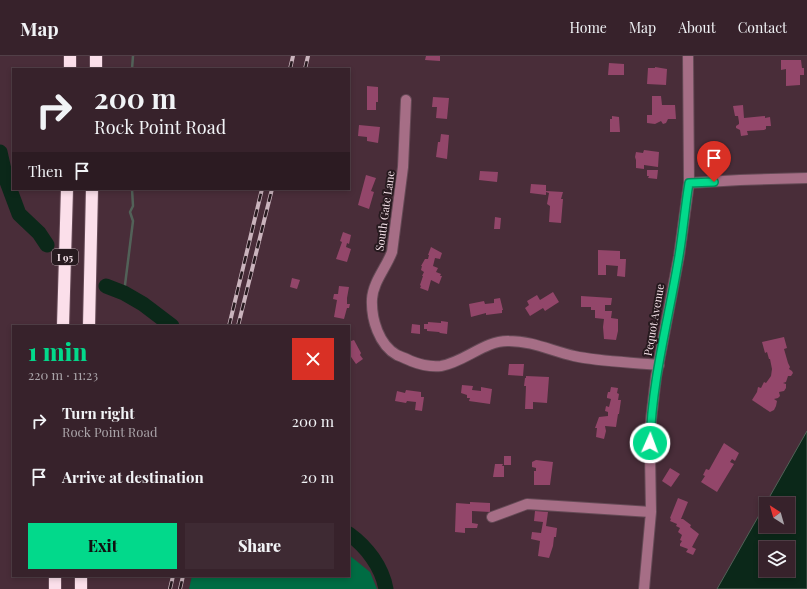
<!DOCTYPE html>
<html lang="en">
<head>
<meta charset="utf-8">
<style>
  :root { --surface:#37222b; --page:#3e2a33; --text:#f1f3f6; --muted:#aaa4a9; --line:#513f47; --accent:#02d98b }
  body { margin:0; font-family:"Playfair Display",serif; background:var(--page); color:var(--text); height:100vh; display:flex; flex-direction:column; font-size:15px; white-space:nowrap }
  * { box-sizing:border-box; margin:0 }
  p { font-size:13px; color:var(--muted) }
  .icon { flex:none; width:22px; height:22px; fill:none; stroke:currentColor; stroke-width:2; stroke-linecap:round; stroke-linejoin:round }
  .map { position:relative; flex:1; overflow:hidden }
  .sheet { position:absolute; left:12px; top:269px; width:338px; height:252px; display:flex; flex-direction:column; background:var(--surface); border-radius:0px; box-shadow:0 2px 6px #0003,0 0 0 1px var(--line) }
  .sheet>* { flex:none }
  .guide { position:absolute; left:12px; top:12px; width:338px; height:122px; border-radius:0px; box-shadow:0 2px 6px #0003,0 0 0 1px var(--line); background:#37222b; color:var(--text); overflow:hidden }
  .needle { width:26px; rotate:323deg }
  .tools { position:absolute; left:759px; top:441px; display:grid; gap:8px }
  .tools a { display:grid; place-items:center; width:36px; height:36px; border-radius:0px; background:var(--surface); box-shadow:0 2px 6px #0003,0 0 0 1px var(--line); font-size:20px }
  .pin { position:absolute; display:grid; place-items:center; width:34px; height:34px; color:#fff; margin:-41px -17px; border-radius:50% 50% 50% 0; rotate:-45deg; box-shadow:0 0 4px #0007 }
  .pin .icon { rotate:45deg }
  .me { position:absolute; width:44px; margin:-22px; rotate:2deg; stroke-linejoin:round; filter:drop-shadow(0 0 3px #0008) }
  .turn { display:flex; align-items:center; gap:14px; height:84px; padding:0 16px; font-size:18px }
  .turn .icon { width:52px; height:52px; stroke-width:2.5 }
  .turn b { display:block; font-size:28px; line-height:34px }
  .then { display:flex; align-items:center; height:38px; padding:0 16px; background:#0003; gap:8px; font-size:15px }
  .round { display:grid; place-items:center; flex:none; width:42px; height:42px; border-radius:0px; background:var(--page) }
  .head { display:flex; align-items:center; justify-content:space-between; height:68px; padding:0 16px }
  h1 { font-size:24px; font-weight:800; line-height:30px; color:var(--accent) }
  .button { display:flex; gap:8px; margin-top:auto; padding:8px 16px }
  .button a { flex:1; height:46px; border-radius:0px; background:var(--accent); color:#111; font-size:16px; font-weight:800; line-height:46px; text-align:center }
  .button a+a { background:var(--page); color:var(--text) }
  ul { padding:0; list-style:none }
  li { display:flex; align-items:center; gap:12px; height:56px; padding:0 16px }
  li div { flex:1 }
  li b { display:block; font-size:15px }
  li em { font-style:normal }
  header { display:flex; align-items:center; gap:24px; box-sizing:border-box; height:56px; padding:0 20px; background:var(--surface); border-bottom:1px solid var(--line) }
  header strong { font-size:19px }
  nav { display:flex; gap:22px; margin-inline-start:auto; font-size:14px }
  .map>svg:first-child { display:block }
  .green { fill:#006c43 }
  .water { fill:#0b2819; stroke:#526158; fill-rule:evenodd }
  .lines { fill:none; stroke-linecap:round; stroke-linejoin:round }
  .stream { stroke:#526158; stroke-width:2.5 }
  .river { stroke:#0b2819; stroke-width:15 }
  .building { fill:#93466a }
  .minor-casing { stroke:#654a56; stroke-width:12 }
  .highway-casing { stroke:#654a56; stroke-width:14 }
  .minor { stroke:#a66e86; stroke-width:10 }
  .highway { stroke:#fbdfea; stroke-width:12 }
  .rail-casing { stroke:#cab4bd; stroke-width:4 }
  .rail { stroke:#271a1f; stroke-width:2.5; stroke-dasharray:8; stroke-linecap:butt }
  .route-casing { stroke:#018d5a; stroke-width:10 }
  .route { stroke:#02d98b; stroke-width:7 }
  .labels { text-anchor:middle; stroke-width:4; stroke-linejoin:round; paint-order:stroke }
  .shield { fill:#271a1f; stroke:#b9a8ae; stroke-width:1 }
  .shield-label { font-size:10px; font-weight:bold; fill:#f8e5ec }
  .street-label { font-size:11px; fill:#f8e5ec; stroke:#271a1f }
</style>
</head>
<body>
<header>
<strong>Map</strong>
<nav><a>Home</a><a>Map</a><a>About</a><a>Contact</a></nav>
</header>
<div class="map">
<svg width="807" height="533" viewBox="0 0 807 533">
  <rect width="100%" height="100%" fill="#492d39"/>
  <path class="green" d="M349 499 370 516 377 533H189L192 520H349Z"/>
  <path class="water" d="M807 375V533H717ZM766 448H788V470H766ZM766 492H788V514H766Z"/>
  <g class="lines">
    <path class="stream" d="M132 13 133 0
      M124 237 133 165 130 156 133 150 132 133"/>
    <path class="river" d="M0 96 6 123 19 158 39 177 47 189
      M106 230 124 237 143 248 172 270
      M349 478C367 491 382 511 386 533"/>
  </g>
  <path class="building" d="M426 0H440V5L425 4Z
    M781 4H801L802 12H804V19H800V29L786 30V13L781 14Z
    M609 7 624 8V19H608Z
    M655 11 667 13 666 29 647 28 648 12H655Z
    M367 30 378 31V46H376V54H367Z
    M652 40H661L662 49H675L676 63H668L666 67 663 68 661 65 655 68 647 67V59H652Z
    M433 41 449 42 447 63 436 62 437 51H432Z
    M743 49 744 62 765 60V62L770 61 771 70H766V73L764 74 747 75 748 79 741 80 740 74 736 72V70L739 68V66L738 60H735L733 50Z
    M612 60 619 61 620 76H610V63H612Z
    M359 69 380 71 378 87 367 85V81L358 80Z
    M441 78 449 79 447 103 436 101 438 86H440Z
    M644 94 659 96 658 111 644 109V113L636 112V104L635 101 636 96 643 97Z
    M647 114H658L657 123 648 122 649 120H647Z
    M480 115 498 116 497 126 479 124Z
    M366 119 376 122 371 135 374 136 369 153 358 149Z
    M531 128 546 129V135L563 136 561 143H563L561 167 549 166 550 150 547 148 549 137 546 136V139L530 137Z
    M495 161 501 162 500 173H494Z
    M343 176 351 179 349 188 347 187 346 191 351 193 347 206 336 203 342 186 340 185Z
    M431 191 442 197 440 203 435 202 433 210 438 212 436 216 441 218 440 220H442L439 228 431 224 428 235 420 232 421 230 420 229 423 220H422L424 216 421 214 422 210H421L425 203H428L429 199H428Z
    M598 194 620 195V203H626L625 221 617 220 618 210 606 209V219H598Z
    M292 222 300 224 297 233 290 231Z
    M339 230 349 231 347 242V248H350L349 252H347L344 263 334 261 337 244 333 243 334 238H338Z
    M553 236 559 246 545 255 543 252 530 260 525 252 529 249 527 245 537 239 540 244Z
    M581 240 612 242 611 249H605V255H612L611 262 618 263V275L616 284 604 283 603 271 604 263 595 262V254H591V251H581Z
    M500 242 503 254H502V257L486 259V257L471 261 469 248 484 245 485 248 494 247V243Z
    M441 265 448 266 447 278 440 277 439 276 427 275V273H424V268H428V266L441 267Z
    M412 268 420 269V278L411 277Z
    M784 281 787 292 784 293 788 307 790 311 789 313 792 315 793 317 791 320H788L786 326 783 327 786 328V332L784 335 779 336 780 340 778 342 774 343 777 345 776 350 774 354 770 356 752 344 757 336 758 331 761 332 764 326 766 327 771 320 772 313 770 303H769L767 296 765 297 762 286Z
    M349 282 351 285 354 284 361 297 360 299 363 303 356 308 349 298Z
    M509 308H524L523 320 508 319Z
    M526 320 549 321 547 347 533 346V353H525L526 330H524L525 322H526Z
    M462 329 473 330 472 334 481 335V331L492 333 490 348 469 345 470 342H467V339L461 337Z
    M611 331 618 332 617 337 619 338 618 344H621L619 358H618L616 371 605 370 606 375 604 383 596 381 597 372H595L599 361 608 360V356L605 355 606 350 609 351 611 343 607 342V340L608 336H610Z
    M406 334 421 336V341H424L422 355 415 354 416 346 407 345 406 347 395 345 397 335 405 337Z
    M724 387 739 397 735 405 732 403 730 406 734 408 717 436 701 426 705 420 703 419 706 413 709 414Z
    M504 400H511V409H504Z
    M536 404 553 406 550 429H534V415H536V412L532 411V406Z
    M495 408H503L502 410H504V421H493Z
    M670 412 680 418 671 431 662 425Z
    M678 442 688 446 681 463H683L691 469 690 471 699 478 692 491 696 493 693 499 686 496 688 493 680 490V488L682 485 680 484 682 479 678 476 680 472 676 470 677 468 670 465 671 463 670 462Z
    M470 446 490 447V456L472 455V467L478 468 477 472H465V477L455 476 456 447 470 448Z
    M535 455 548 456 546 470 557 472 556 481H554L553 490 549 502 538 500 540 485 531 483 532 476 541 477 543 466 534 465Z"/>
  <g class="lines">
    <defs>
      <path id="minor" d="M406 44 403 111 392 196C386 212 373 226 372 243 371 263 379 289 397 299 402 301 407 303 411 305 421 309 431 311 441 310 465 306 485 284 509 285 532 285 552 295 574 300 601 306 631 306 659 309
        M689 127 740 124 807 122
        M492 461 527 448 651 456
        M644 533 651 456 650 398 651 364 656 321 679 200 689 127 688 0"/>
      <path id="highway" d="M70 13V0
        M96 13V0
        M63 270 67 133
        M89 270 92 133
        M55 533V520
        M81 533V520"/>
    </defs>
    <use href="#minor" class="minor-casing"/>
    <use href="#highway" class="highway-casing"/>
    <use href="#minor" class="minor"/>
    <use href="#highway" class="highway"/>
    <defs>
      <path id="rail" d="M290 13 293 0
        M305 13 308 0
        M229 270 262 133
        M238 270 272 133
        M170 533 173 520
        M180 533 183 520"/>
    </defs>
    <use href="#rail" class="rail-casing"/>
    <use href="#rail" class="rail"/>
  </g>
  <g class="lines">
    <defs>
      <path id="route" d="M650 387C652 323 669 262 679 200 683 176 685 151 689 127L714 126"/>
    </defs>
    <use href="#route" class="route-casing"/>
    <use href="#route" class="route"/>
  </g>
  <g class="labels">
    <rect class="shield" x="52" y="193" width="26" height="16" rx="3"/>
    <g class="shield-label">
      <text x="65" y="205">I 95</text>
    </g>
    <g class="street-label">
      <text transform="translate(385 155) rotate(-82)" y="4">South Gate Lane</text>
      <text transform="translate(654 264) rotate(-80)" y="4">Pequot Avenue</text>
    </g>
  </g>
</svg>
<div class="tools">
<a><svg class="needle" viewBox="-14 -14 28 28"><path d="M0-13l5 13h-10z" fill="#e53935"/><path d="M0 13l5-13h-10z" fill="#aaa4a9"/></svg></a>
<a><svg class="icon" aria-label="layers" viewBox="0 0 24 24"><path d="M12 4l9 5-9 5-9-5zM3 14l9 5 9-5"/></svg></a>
</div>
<div class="pin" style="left:714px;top:126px;background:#d93025"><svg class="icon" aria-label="arrive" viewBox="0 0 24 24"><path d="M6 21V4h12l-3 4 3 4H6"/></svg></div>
<svg class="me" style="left:650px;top:387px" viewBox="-20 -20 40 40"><circle r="17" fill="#02d98b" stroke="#fff" stroke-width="3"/><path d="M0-11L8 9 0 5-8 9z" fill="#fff"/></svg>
<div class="guide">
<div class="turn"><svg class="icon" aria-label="right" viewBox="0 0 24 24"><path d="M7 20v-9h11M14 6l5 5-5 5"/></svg><div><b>200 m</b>Rock Point Road</div></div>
<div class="then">Then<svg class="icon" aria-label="arrive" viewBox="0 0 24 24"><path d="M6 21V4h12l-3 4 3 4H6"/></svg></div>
</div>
<section class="sheet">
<div class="head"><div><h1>1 min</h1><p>220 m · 11:23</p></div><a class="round" style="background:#d93025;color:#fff"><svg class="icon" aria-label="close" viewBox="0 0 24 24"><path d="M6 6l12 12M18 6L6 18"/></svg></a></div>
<ul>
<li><svg class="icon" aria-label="right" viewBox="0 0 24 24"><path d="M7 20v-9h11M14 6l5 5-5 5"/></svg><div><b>Turn right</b><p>Rock Point Road</p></div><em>200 m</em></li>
<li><svg class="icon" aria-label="arrive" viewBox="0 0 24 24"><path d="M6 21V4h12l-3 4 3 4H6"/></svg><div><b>Arrive at destination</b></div><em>20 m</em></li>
</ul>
<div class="button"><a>Exit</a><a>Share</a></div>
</section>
</div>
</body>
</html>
